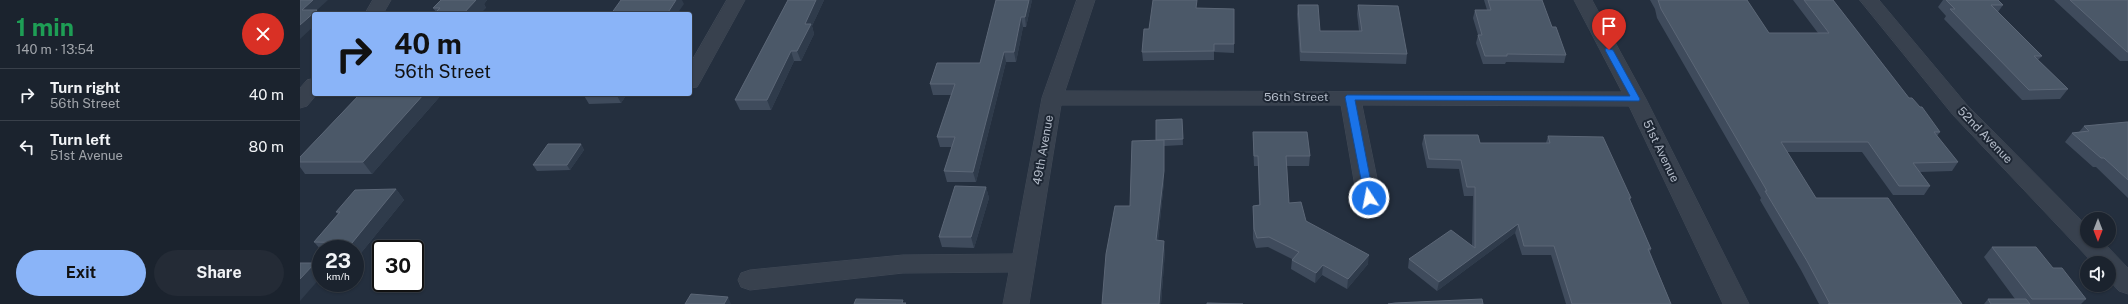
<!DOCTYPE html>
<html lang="en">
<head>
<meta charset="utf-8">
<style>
  :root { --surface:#1b232e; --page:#242b36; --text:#f1f3f6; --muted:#a0a4aa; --line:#39404a; --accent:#8ab4f8 }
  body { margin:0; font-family:"Public Sans",sans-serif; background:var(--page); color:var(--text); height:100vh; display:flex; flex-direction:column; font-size:15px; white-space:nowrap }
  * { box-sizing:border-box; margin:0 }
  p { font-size:13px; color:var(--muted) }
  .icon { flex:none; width:22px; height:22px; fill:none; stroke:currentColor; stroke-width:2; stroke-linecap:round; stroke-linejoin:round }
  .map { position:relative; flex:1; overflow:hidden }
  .drawer { display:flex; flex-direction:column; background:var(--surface); width:300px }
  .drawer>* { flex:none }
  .guide { position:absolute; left:12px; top:12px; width:380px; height:84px; border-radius:4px; box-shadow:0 1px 3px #0004,0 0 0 1px var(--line); background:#8ab4f8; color:#111; overflow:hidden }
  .needle { width:26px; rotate:180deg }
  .buttons { position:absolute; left:1780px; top:212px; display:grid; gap:8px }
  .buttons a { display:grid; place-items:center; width:36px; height:36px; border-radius:50%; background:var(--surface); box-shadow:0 1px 3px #0004,0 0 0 1px var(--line); font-size:20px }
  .speed { position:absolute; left:12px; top:240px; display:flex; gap:8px; font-size:20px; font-weight:700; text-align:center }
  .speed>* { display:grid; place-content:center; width:52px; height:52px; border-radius:50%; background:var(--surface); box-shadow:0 1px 3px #0004,0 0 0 1px var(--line); line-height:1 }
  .speed small { font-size:10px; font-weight:400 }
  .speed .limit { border:2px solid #111; border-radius:6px; background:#fff; color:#111 }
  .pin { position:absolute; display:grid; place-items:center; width:34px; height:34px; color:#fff; margin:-41px -17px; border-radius:50% 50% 50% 0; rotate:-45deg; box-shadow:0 0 4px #0007 }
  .pin .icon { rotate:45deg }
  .me { position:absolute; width:44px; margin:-22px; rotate:349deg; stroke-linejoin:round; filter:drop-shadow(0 0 3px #0008) }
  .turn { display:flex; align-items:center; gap:14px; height:84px; padding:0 16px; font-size:18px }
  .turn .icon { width:52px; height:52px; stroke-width:2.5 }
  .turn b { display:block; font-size:28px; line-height:34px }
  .round { display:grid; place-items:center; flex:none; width:42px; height:42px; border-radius:21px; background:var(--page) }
  .overview { display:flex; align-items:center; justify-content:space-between; height:68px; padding:0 16px }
  h1 { font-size:24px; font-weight:700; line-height:30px; color:#1e9e55 }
  .primary-button { display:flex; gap:8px; margin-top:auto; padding:8px 16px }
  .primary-button a { flex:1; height:46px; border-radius:24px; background:var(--accent); color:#111; font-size:16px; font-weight:700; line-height:46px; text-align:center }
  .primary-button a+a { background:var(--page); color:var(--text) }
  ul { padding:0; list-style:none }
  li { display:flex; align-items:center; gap:12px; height:52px; padding:0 16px; border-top:1px solid var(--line) }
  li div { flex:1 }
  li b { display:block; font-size:15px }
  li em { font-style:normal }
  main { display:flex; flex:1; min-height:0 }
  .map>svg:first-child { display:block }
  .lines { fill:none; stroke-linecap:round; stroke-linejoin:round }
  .minor-casing { stroke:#414a57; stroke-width:1 }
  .minor { fill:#38414e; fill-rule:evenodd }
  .wall { fill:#3f4b5c }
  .shaded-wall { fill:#2f3b4b }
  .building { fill:#4b5868; stroke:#5c6777 }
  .route { fill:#1a73e8; stroke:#114b97 }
  .labels { text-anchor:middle; stroke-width:4; stroke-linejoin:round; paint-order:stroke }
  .street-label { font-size:12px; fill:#b4bcc9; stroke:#1d2633 }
</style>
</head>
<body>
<main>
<section class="drawer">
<div class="overview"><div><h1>1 min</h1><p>140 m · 13:54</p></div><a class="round" style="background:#d93025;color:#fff"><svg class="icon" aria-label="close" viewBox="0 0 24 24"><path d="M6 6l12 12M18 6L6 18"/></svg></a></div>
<ul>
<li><svg class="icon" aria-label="right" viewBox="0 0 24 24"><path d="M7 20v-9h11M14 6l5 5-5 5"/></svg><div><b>Turn right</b><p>56th Street</p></div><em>40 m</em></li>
<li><svg class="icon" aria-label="left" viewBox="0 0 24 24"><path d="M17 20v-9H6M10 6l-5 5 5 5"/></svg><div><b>Turn left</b><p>51st Avenue</p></div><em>80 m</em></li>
</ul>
<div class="primary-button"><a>Exit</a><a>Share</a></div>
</section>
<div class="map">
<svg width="1828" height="304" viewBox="0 0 1828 304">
  <rect width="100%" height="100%" fill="#242f3e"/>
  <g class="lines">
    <defs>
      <path id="minor" d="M73 0H91L83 14H65Z
        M427 0H445L400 82 397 87 390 88V64Z
        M777 0H795L765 91 1322 92 1274 0H1292L1346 99 1449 304H1423L1329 106 1062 105 1081 198 1077 204 1069 206 1061 204 1057 198 1041 105H761L729 304H703L709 272 603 273 450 290 441 287 438 280 441 273 450 270 603 255 713 254 742 98Z
        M1560 0H1579L1667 105 1787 226V241H1802L1828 268V294L1819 291 1809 280V263H1793L1653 115Z
        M14 79V94H17L7 106 0 108V88L7 80Z"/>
    </defs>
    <use href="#minor" class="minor-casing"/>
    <use href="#minor" class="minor"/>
  </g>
  <path class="wall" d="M141 0H187L184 4 186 8 136 12 133 8Z
    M488 0H524L512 26 514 34 501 61H494L471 110H440L435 100Z
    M696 0H732L726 27H723L716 62H706L676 182H647L644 171 652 147H640L637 137 651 95H633L630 84 680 63Z
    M1184 0H1242L1252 27 1266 55 1264 63 1206 62 1205 64H1183L1176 43 1178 35 1173 18 1175 10H1187Z
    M1350 0H1447L1469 33H1518L1493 0H1533L1609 98 1640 132 1637 136 1658 162 1652 171 1620 172 1630 186 1624 195H1593L1562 152H1487L1516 198 1662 304H1519L1501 270 1460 200 1461 198 1357 18 1355 9Z
    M1643 0H1698L1703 5 1698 12 1742 56 1738 60 1768 89 1760 99 1722 100 1644 19 1646 16 1638 7Z
    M1754 0H1828V61H1820Z
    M998 5 1020 31H1059L1057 14 1058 5 1107 54 1106 64 1000 61 997 14Z
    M897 8 934 9V53L914 52V60L843 61 842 52Z
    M60 94H142L72 174H5L0 167V157Z
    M283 94H327L321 103 289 104Z
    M882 119 883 145 864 146V182L858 240 865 251 861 304H802L830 206 856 140Z
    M1828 122V198L1796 167H1793L1765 142 1772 133 1779 132 1784 126Z
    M953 132 1010 156 1009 166H987L989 203 1006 221 1068 264 1047 289 1022 275 1015 283 991 269 992 259 968 247 956 248 953 239V206L959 205 958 166H954L953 142Z
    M1124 135 1180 143H1246L1248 136 1331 198 1330 200 1351 249 1350 252 1371 304H1266L1251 255H1222L1215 233 1137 291 1108 268 1109 259 1172 246 1173 196H1164L1159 169 1127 168 1122 144Z
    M281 144 284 150 270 170 237 171 233 165Z
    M686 187 689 198 674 248 642 247 639 237Z
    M96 189 104 200 61 253H55V249H21V250L14 242 38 214 36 212Z
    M1692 247 1753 268 1786 299 1781 304H1684L1688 299H1715L1684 257Z"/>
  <path class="shaded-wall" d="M13 0H28L17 10 20 14H14V26L0 39V25L2 10Z
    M175 0H187L184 4 186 8 180 14H163Z
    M376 0H382L384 4 377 14H367Z
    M516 0H524L512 26 514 34 501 61 497 51 505 24Z
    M729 0H732L726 27 725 17Z
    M721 17 723 27 716 62 714 52Z
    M491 51 494 61 471 110 467 100Z
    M704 52 706 62 676 182 673 172Z
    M124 94H142L72 174 63 162Z
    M316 94H327L321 103Z
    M864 140V182L857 251 856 240Z
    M281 144 284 150 270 170 267 165Z
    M686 187 689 198 674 248 671 237Z
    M96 189 104 200 61 253 52 243Z
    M1218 224 1215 233 1137 291 1139 282Z
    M864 241 865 251 861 304H859Z
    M1069 255 1068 264 1047 289 1048 279Z
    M15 263 21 270V277L0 301V279Z
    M1023 265 1022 275 1015 283 1016 273Z
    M428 297 431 304H424Z"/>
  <path class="building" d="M0 0H13L2 10H17L0 25Z
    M141 0H176L163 14H134L140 8H133Z
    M321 0H376L367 14H311Z
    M488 0H516L505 24H511L497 51H491L467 100H435Z
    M696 0H729L725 17H721L714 52H704L673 172 644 171 655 137H637L655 84H630L637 63H680Z
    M853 0H897L896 8 934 9V44H914V51L842 52 844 29H849Z
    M1188 0H1242L1252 27H1256L1266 55 1207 54V56H1185L1178 35H1182L1175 10H1191Z
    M1358 0H1447L1469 33H1529L1504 0H1533L1609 98H1612L1620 107H1622L1640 132H1634L1658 162 1613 163 1630 186H1599L1568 142H1481L1516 198H1588L1662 304H1528H1530L1507 261 1465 191H1467L1361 9Z
    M1646 0H1698L1703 5H1691L1742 56H1734L1768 89 1729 90 1650 9H1655Z
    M1770 0H1828V52H1827Z
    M998 5H1018L1020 31H1062L1058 5 1098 6 1107 54 1001 52Z
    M60 94H124L63 162H0V157Z
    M882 119 883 139 856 140V120Z
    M1827 122H1828V180L1804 158H1801L1772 133 1789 131 1784 126Z
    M953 132H1007L1010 156H986L989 203 1001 202 1006 221 1069 255 1048 279 1023 265 1016 273 992 260 999 252 969 237 957 238 954 229 953 206 960 205 958 156H954Z
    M1124 135H1178L1180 143H1250L1248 136 1303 137 1331 198H1329L1351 249H1348L1371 304H1272L1254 246H1224L1218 224 1139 282 1109 259 1151 230 1175 248V187H1167L1161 160 1129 159Z
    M864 140V171L856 240 864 241 859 304H802L806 254 815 206H830L832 141Z
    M248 144H281L267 165H233Z
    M655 186 686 187 671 237H639Z
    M96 189 52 243 14 242 40 212H36L55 190Z
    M1692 247H1736L1753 268H1762L1786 299H1732Z
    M0 263H15L0 279Z
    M391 294 428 297 424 304H385Z
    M556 299 603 300 602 303H606L605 304H554Z
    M1182 299 1183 304H1088L1095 303Z
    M1688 299H1726L1730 304H1691Z
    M907 303 943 304H907Z"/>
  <path class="route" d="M1306 48 1313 50 1340 99 1339 101 1055 100 1074 198 1072 200H1065L1045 97 1047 95 1330 96 1305 50Z"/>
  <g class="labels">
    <g class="street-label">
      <text x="996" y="101">56th Street</text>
      <text transform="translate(1685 135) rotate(46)" y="4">52nd Avenue</text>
      <text transform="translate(743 150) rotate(-80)" y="4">49th Avenue</text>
      <text transform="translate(1361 151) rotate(64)" y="4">51st Avenue</text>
    </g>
  </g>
</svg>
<div class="buttons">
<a><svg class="needle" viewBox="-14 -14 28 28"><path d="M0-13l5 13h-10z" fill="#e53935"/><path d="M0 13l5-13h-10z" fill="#a0a4aa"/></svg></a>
<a><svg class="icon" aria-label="sound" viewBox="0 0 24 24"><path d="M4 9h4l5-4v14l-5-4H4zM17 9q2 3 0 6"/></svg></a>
</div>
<div class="speed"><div>23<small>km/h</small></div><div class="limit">30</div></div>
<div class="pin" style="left:1309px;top:50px;background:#d93025"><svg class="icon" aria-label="arrive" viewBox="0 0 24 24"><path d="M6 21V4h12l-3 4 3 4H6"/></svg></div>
<svg class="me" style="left:1069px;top:198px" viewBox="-20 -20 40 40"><circle r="17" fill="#1a73e8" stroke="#fff" stroke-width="3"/><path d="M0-11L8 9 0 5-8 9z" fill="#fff"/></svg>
<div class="guide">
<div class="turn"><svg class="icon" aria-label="right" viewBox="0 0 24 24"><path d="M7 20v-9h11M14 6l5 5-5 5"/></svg><div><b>40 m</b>56th Street</div></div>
</div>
</div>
</main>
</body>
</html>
